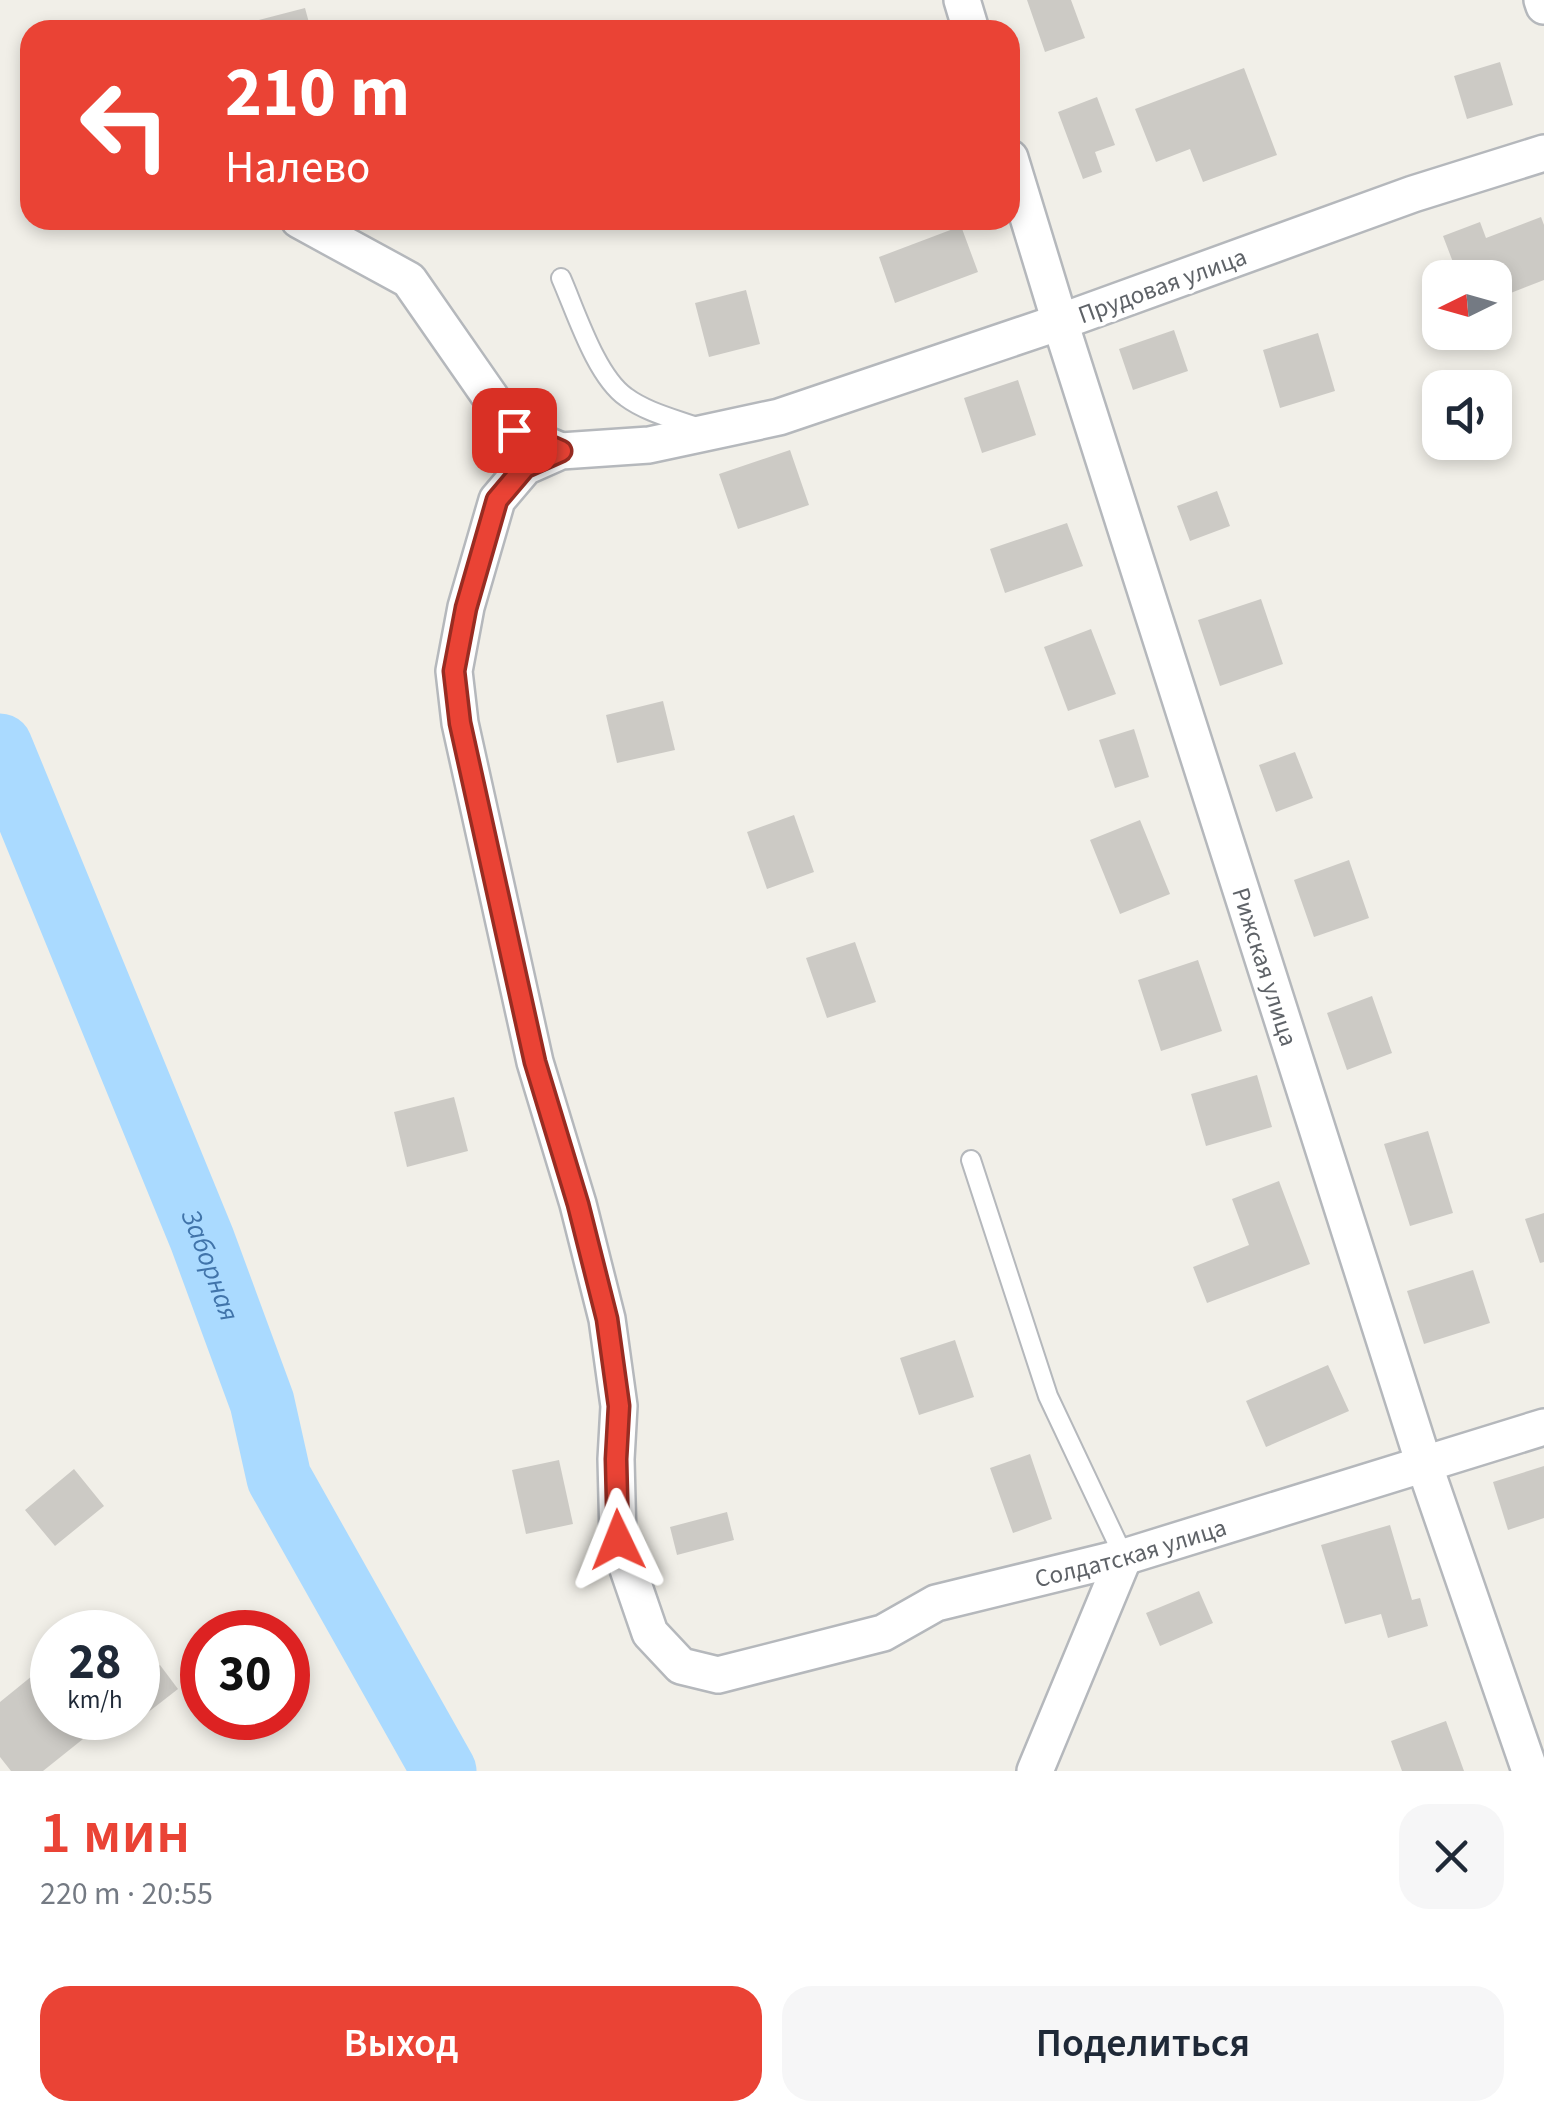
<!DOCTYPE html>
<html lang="ru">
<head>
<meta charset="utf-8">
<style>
  :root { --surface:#fff; --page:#f6f6f7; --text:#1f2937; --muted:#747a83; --accent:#ea4335 }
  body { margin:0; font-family:"Source Sans 3",sans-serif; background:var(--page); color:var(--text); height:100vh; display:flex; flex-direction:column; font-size:38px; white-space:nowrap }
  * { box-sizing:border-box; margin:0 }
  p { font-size:32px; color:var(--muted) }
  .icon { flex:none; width:55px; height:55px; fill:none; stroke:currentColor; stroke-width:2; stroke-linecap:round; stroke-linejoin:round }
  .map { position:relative; height:1771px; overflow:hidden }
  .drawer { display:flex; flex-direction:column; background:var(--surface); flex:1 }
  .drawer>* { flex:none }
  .banner { position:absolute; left:20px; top:20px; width:1000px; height:210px; border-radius:30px; box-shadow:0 5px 15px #0003; background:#ea4335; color:#fff; overflow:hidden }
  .needle { width:65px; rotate:265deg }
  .controls { position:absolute; left:1422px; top:260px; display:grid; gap:20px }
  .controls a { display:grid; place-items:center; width:90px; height:90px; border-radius:20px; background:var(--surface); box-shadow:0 5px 15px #0003; font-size:50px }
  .speed { position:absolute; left:30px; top:1610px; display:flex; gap:20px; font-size:50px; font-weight:700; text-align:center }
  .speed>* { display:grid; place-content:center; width:130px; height:130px; border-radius:50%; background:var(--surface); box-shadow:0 5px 15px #0003; line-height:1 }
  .speed small { font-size:25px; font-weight:400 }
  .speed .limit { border:15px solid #d22; background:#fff; color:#111 }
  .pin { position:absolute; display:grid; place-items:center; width:85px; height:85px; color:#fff; margin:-42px; border-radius:20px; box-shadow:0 5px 15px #0006 }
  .me { position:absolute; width:110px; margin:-55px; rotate:358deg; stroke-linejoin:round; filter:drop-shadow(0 0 8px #0008) }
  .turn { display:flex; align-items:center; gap:35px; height:210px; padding:0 40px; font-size:45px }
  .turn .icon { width:130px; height:130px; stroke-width:2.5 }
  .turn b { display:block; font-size:70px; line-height:85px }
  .round { display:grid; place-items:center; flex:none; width:105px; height:105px; border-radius:30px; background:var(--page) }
  .summary { display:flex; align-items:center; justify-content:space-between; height:170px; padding:0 40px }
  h1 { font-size:60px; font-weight:600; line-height:75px; color:var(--accent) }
  .cta { display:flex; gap:20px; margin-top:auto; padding:20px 40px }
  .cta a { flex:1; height:115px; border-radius:30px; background:var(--accent); color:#fff; font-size:40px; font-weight:600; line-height:115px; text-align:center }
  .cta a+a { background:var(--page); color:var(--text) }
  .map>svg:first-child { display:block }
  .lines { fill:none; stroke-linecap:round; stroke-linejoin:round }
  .river { stroke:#aadaff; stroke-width:65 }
  .building { fill:#cccac5 }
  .lane-casing { stroke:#b5b8bc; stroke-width:22 }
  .street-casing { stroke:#b5b8bc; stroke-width:40 }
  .lane { stroke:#fff; stroke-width:18 }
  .street { stroke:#fff; stroke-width:35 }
  .route-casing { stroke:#982c22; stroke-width:25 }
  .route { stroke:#ea4335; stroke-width:18 }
  .labels { text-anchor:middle; stroke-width:8; stroke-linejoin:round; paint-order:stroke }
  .street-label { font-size:25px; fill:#5f6368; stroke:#fff }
  .water-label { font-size:28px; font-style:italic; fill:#4174aa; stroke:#fff }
</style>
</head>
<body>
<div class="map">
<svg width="1544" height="1771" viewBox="0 0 1544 1771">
  <rect width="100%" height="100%" fill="#f1efe8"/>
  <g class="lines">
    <path class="river" id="s1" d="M0 746 202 1239 262 1402 279 1478 444 1771"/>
  </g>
  <path class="building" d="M1027 0H1071L1085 38 1045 52Z
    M305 8 311 30H258L255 21Z
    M1500 62 1513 105 1467 119 1454 76Z
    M1244 68 1277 155 1203 182 1190 149 1156 162 1135 109Z
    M1097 97 1115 145 1095 152 1102 172 1083 179 1058 112Z
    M1541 217 1544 225V280L1503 296 1493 268 1468 278H1459L1443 236 1480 222 1486 238Z
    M961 226 978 272 895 303 879 257Z
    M746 290 760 344 709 357 695 303Z
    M1174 330 1188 371 1133 390 1119 349Z
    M1318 333 1335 391 1280 408 1263 350Z
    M1018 380 1036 435 982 453 964 398Z
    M790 450 809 505 738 529 719 474Z
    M1217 491 1230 526 1190 541 1177 506Z
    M1067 523 1083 566 1005 593 990 549Z
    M1261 599 1283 664 1220 686 1198 620Z
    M1091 629 1116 694 1068 711 1044 647Z
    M663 701 675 750 617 763 606 715Z
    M1134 729 1149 777 1115 788 1099 740Z
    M1295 752 1313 798 1276 812 1259 765Z
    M794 815 814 872 767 889 747 832Z
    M1140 820 1170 894 1120 914 1090 840Z
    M1349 860 1369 918 1314 937 1294 880Z
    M855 942 876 1002 827 1018 806 958Z
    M1198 960 1222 1031 1161 1051 1138 980Z
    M1372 996 1392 1053 1347 1070 1327 1013Z
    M1257 1075 1272 1127 1206 1146 1191 1094Z
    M454 1097 468 1151 407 1167 394 1112Z
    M1428 1131 1453 1213 1410 1226 1384 1144Z
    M1279 1181 1310 1264 1207 1303 1193 1267 1249 1245 1232 1199Z
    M1544 1213V1262L1540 1263 1525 1219Z
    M1473 1270 1490 1323 1424 1344 1407 1291Z
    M955 1340 974 1397 919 1415 900 1358Z
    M1328 1365 1349 1411 1266 1447 1246 1401Z
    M1030 1454 1052 1519 1013 1533 990 1468Z
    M559 1460 573 1524 526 1534 512 1470Z
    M1544 1466V1518L1508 1530 1493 1482Z
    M74 1469 104 1506 55 1546 25 1510Z
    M727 1512 734 1540 677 1555 670 1527Z
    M1390 1525 1412 1600 1420 1598 1428 1626 1388 1638 1381 1614 1345 1624 1321 1545Z
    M1199 1591 1213 1623 1160 1646 1146 1613Z
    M160 1665 178 1689 142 1717 138 1710V1682Z
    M32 1676 52 1701V1718H66L83 1739 43 1771H11L0 1757V1702Z
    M1446 1721 1464 1771H1402L1391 1741Z"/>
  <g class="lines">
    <defs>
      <path id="lane" d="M561 278C576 312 596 376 626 397 646 412 675 419 699 428
        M971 1160 1048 1396 1124 1557"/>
      <g id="street">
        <path d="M962 0 971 30"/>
        <path d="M1542 0 1544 6"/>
        <path id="s2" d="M1544 153 1413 194 1060 322 779 417 649 445 561 451 525 467 497 500 466 607 454 671 460 723 535 1062 578 1204 607 1319 619 1406 616 1459 618 1540 650 1633 681 1666 718 1675 883 1633 936 1603 1124 1557 1544 1427"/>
        <path id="s3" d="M1010 158 1060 322 1424 1464 1530 1771"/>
        <path d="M299 220 409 280 514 431 561 451"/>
        <path d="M1035 1771 1124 1557"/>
      </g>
    </defs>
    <use href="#lane" class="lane-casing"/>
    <use href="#street" class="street-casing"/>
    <use href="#lane" class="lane"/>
    <use href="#street" class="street"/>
  </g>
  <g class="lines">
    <defs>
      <path id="route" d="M514 430 561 451 525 467 497 500 466 608 454 671 460 723 535 1062 578 1204 607 1319 619 1406 616 1459 618 1540"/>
    </defs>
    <use href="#route" class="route-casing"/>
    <use href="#route" class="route"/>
  </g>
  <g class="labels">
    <g class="street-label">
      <text transform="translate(1162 285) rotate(-20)" y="9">Прудовая улица</text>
      <text dy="9" stroke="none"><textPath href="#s3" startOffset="848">Рижская улица</textPath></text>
      <text dy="9" stroke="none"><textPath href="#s2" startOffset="2792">Солдатская улица</textPath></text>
    </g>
    <g class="water-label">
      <text dy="10" stroke="none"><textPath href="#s1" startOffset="560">Заборная</textPath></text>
    </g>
  </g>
</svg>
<div class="controls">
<a><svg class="needle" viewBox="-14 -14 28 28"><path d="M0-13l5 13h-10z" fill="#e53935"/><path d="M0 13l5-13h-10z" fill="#747a83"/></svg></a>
<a><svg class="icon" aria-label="sound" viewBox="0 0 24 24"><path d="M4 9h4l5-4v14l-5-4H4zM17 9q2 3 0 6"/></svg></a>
</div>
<div class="speed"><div>28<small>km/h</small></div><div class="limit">30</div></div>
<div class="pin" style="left:514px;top:430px;background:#d93025"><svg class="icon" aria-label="arrive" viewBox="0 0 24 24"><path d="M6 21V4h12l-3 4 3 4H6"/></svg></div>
<svg class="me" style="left:618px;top:1540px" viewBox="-20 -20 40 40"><path d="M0-17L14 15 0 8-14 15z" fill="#ea4335" stroke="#fff" stroke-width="4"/></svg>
<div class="banner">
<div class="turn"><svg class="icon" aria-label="left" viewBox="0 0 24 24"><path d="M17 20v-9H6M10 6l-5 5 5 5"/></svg><div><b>210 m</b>Налево</div></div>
</div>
</div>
<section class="drawer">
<div class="summary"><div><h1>1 мин</h1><p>220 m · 20:55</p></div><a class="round"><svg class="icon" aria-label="close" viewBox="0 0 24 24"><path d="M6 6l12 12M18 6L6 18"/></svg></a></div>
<div class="cta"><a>Выход</a><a>Поделиться</a></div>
</section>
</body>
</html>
